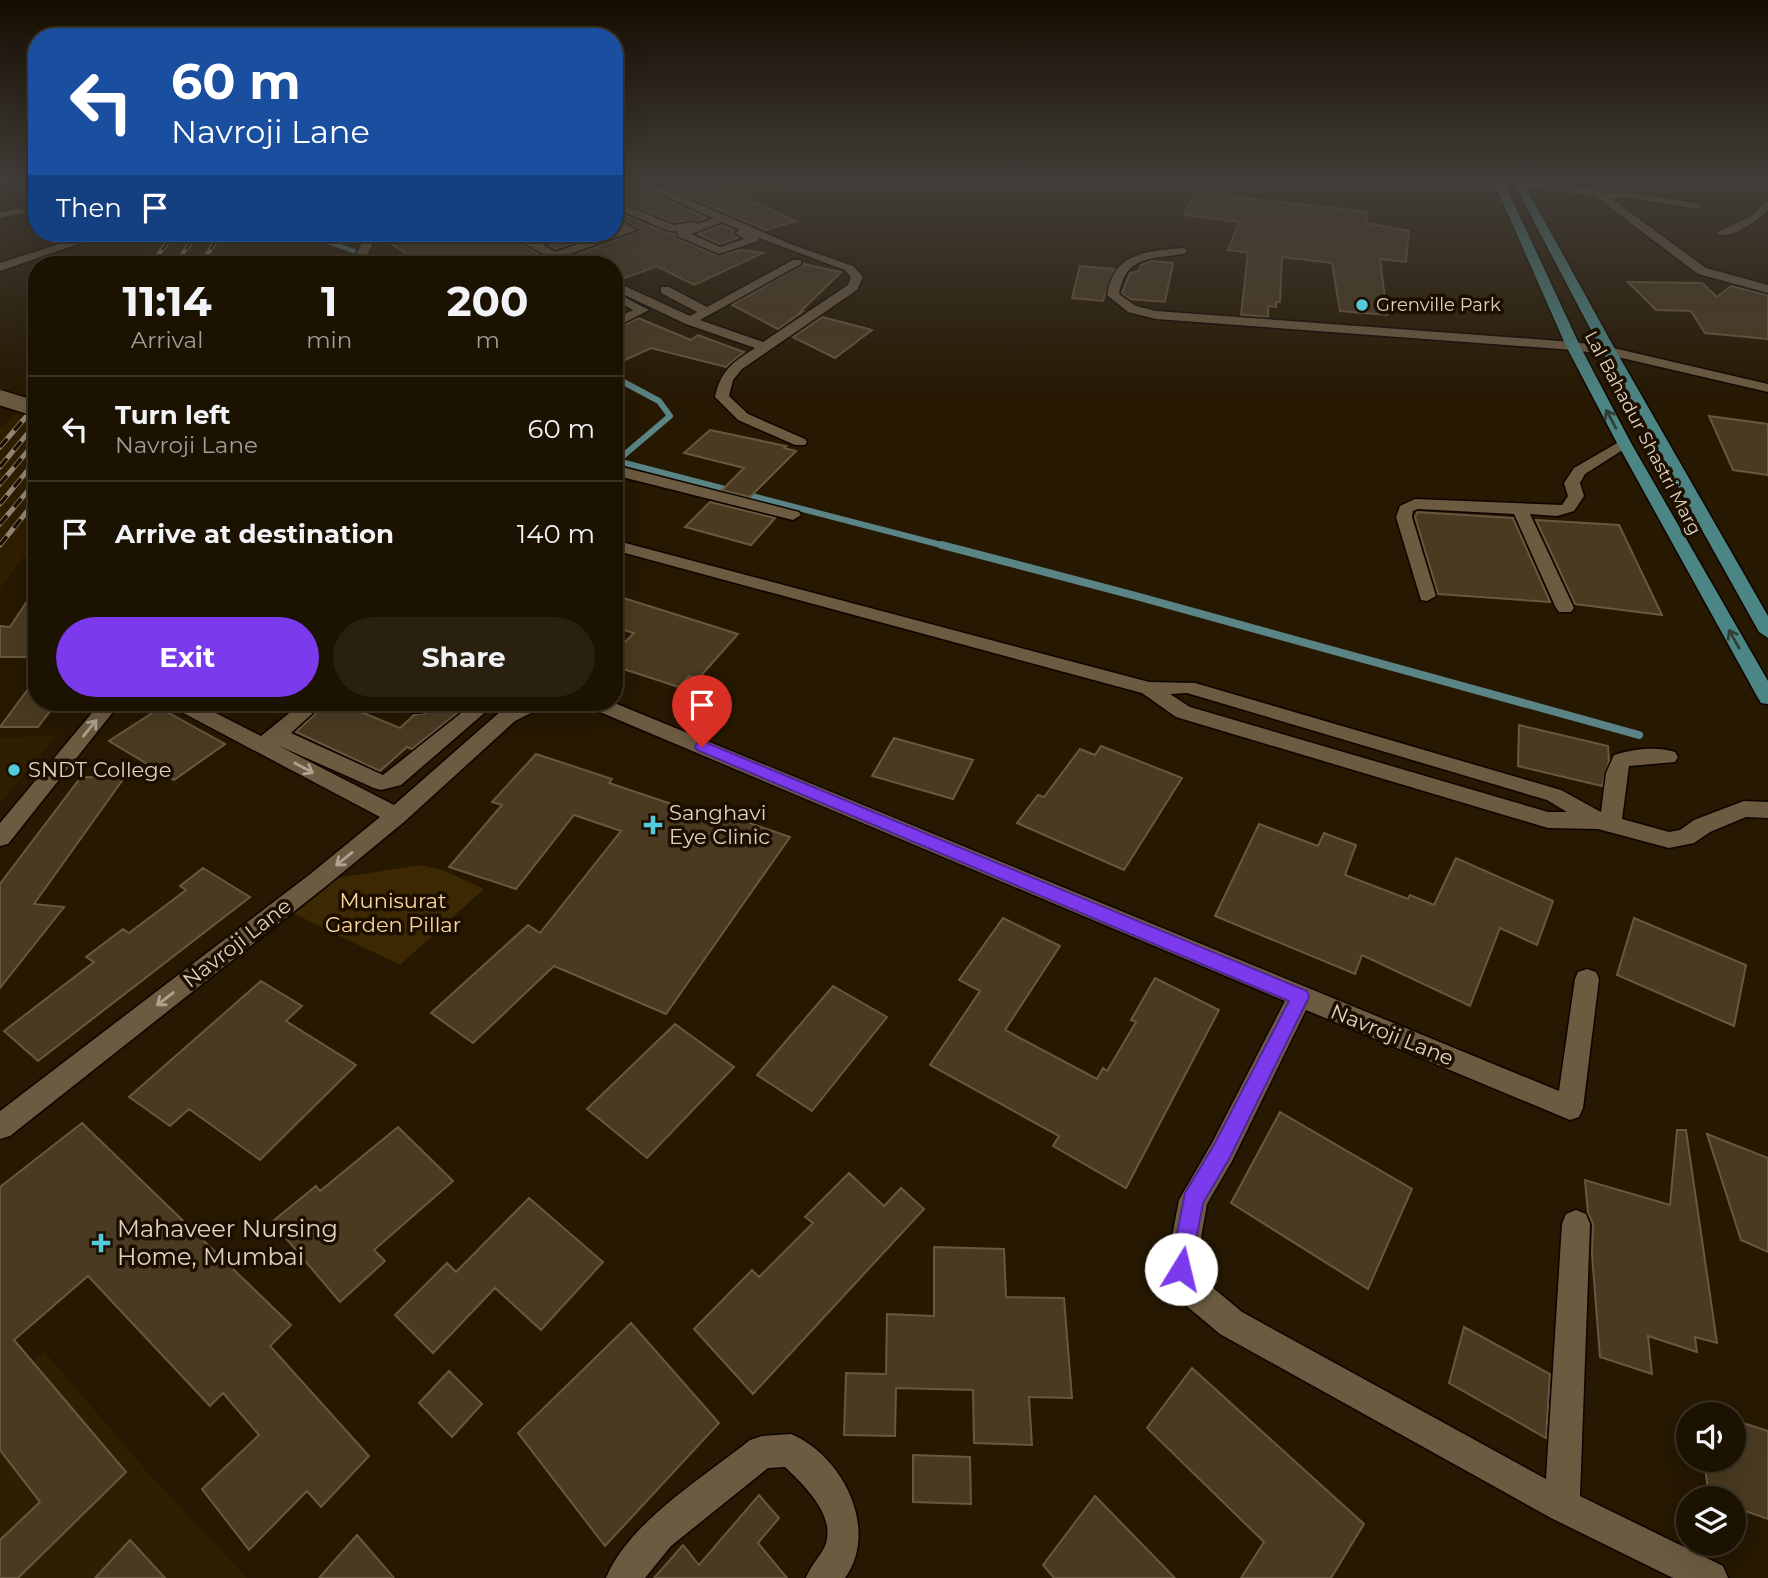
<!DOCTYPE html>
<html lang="en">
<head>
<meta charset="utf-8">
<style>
  :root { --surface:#1c1201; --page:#292010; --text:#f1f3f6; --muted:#a09e99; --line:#3a3223; --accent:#7c3aed }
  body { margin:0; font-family:Montserrat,sans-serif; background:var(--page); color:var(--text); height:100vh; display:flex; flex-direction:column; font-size:26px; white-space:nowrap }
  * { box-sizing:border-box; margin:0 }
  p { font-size:23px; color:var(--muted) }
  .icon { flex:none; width:38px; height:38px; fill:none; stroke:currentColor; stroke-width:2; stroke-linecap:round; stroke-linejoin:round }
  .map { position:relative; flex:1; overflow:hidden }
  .details { position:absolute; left:28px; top:256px; width:595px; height:455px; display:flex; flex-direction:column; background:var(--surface); border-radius:28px; box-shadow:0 7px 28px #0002,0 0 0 2px var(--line) }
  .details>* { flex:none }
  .hud { position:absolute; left:28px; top:28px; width:595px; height:214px; border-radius:28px; box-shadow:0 7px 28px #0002,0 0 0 2px var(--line); background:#1a4fa0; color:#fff; overflow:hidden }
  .fabs { position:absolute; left:1676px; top:1402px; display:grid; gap:14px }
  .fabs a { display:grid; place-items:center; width:70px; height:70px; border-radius:50%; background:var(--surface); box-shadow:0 7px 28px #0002,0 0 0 2px var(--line); font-size:35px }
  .pin { position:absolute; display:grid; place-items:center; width:60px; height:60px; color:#fff; margin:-72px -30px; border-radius:50% 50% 50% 0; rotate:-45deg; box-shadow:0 0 7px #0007 }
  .pin .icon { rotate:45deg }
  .me { position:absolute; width:77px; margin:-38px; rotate:9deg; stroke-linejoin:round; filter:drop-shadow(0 0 5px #0008) }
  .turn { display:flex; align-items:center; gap:24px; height:147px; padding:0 28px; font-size:32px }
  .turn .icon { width:91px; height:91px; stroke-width:2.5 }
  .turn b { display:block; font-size:49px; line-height:60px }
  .then { display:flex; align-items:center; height:66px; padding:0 28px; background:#0003; gap:14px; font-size:26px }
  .eta { display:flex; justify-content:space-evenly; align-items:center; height:119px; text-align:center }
  .eta b { font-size:42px; font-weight:700; line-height:49px }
  .cta { display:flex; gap:14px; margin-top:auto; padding:14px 28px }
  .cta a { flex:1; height:80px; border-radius:42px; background:var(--accent); color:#fff; font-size:28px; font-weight:700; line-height:80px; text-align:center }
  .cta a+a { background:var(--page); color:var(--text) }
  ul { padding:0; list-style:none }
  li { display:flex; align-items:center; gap:21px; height:105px; padding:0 28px; border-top:2px solid var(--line) }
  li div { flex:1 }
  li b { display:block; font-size:26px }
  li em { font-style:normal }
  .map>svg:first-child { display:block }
  .built { fill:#301e00 }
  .green { fill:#3c2802 }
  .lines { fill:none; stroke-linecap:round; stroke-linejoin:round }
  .stream-far2 { stroke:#5a8486; stroke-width:4.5 }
  .stream-far1 { stroke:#5a8486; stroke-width:6 }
  .stream { stroke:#5a8486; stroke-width:8 }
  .building { fill:#4a3a21; stroke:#69583f; stroke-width:2 }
  .minor-casing { stroke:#0f0400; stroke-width:3 }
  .major-casing { stroke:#0f0400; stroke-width:3 }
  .minor { fill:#6c5b41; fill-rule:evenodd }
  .major { fill:#4c8684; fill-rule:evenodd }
  .rail-far1-casing { stroke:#918574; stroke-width:4.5 }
  .rail-casing { stroke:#918574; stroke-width:5 }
  .rail-far1 { stroke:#1d0f00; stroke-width:2.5; stroke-dasharray:9; stroke-linecap:butt }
  .rail { stroke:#1d0f00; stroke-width:3.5; stroke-dasharray:11; stroke-linecap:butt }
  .minor-bridge-casing { stroke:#0f0400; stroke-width:18; stroke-linecap:butt }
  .minor-bridge { stroke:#6c5b41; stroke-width:15 }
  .oneway { stroke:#303f35 }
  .oneway2 { stroke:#afa290 }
  .route { fill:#7c3aed; stroke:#51269a; stroke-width:2 }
  .poi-dot { fill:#53cbdb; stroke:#1d0f00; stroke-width:2.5 }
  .labels { text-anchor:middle; stroke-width:7; stroke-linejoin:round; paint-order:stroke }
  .far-poi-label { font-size:18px; fill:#dcd2c4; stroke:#1d0f00; text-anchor:start }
  .far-street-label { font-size:18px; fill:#dcd2c4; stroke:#1d0f00 }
  .poi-label { font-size:21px; fill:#dcd2c4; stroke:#1d0f00; text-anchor:start }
  .park-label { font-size:21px; fill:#fcd69f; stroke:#1d0f00 }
  .street-label { font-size:21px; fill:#dcd2c4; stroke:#1d0f00 }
  .near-poi-label { font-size:24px; fill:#dcd2c4; stroke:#1d0f00; text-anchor:start }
</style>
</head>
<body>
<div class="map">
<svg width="1768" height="1578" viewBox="0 0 1768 1578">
  <rect width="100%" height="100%" fill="#261801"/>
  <path class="built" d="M163 233H246L226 264H138Z
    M37 389V540L0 588V429Z
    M57 735 0 803V738Z
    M44 1351 151 1476 247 1578H0V1392Z"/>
  <path class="green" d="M710 180H786L783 188 758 200Z
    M421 865 445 871 484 889 400 965 282 908 317 881Z"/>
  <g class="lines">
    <path class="stream-far2" d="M303 233 390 264"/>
    <path class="stream-far1" d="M614 377 659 401 670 416 617 461 949 547"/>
    <path class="stream" d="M942 545 1136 596 1639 735"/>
  </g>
  <path class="building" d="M614 180 652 195 655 194 706 218 698 221 674 222 614 199Z
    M696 181 740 196 796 221 766 230 671 189Z
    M1195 192 1368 212 1366 223 1409 231 1406 262 1380 259 1387 315 1340 311 1332 263 1282 257 1280 302H1276V307L1268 306V317L1241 315 1248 253 1228 250 1239 222 1184 215Z
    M614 211 668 233 675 234 676 238 718 256 740 250 763 253 694 285 657 266 619 280 614 279V264H573L570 257 639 231 638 228 614 215Z
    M722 225 734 230 732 234 738 238 720 244 698 234Z
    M381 233H504L556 264H422L379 236Z
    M577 233H603L555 249 549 245Z
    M1151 261 1173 263 1165 302 1130 299 1122 293 1130 273 1139 271 1141 265Z
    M803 264 841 272 800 312H802L778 329 732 305Z
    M1080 266 1114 269 1103 301 1072 298Z
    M1628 282 1702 283 1717 297 1731 286 1768 295V339L1705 333 1691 311 1656 310Z
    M822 317 872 330 835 358 793 337Z
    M638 318 691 340 698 335 744 352 726 367 651 348 614 365V330Z
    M1709 416 1768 424V475L1733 470Z
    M710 430 786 446 784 448 796 451 750 497 722 490 744 468 684 453Z
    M710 502 775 518 751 545 685 527Z
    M1417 512 1513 518 1550 602 1438 594 1415 517Z
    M1536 520 1619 525 1662 615 1575 604Z
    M37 586V657H0V626L10 627Z
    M614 595 738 634 698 679 689 676 679 687 614 666V653L634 633 614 627Z
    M37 677V702H57L38 727H0Z
    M328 702H337L347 710 361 712 400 728 414 715 425 713 429 702H471L412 749 407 747 380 771 296 732Z
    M160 708 225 744 174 780 109 741Z
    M1519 725 1608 746 1609 761 1602 786 1518 766Z
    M894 738 973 760 953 799 872 776Z
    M1101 746 1182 778 1124 870 1017 823 1038 795 1044 797 1080 749 1095 755Z
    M536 754 612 779 609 783 713 818 718 812 790 837 666 1014 554 966 473 1043 431 1013 528 925 540 933 621 831 574 815 516 889 449 867 502 805 492 802Z
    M81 777 124 778 34 904 64 907 0 988V884Z
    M1259 824 1318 846 1324 833 1356 845 1345 875 1408 899 1410 895 1434 905 1456 858 1553 901 1537 945 1500 928 1470 1006 1362 955 1355 974 1215 916Z
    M203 868 250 897 38 1061 4 1031 94 962 86 957 123 929 129 933 186 890 180 886Z
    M1003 918 1060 946 1005 1030 1097 1079 1103 1068 1107 1071 1136 1022 1131 1020 1155 978 1219 1010 1126 1188 1053 1146 1059 1136 930 1065 980 991 959 980Z
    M1634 918 1746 965 1734 1026 1617 975Z
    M261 981 302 1006 286 1021 356 1065 260 1160 189 1109 170 1126 129 1097Z
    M833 986 887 1017 812 1111 757 1075Z
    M675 1024 734 1067 647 1158 587 1109Z
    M1280 1112 1412 1189 1368 1289 1231 1203Z
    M82 1123 291 1325 270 1346 369 1456 321 1507 307 1491 249 1550 202 1489 259 1435 223 1393 210 1406 88 1276 14 1340 126 1472 18 1578H0V1540L40 1502 0 1450V1187Z
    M398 1127 453 1181 374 1250 385 1261 340 1302 272 1222 316 1186 320 1191Z
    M1677 1130H1686L1717 1343 1695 1337 1697 1352 1648 1336 1652 1374 1600 1357 1592 1254 1593 1224 1588 1213 1585 1180 1670 1205Z
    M1707 1134 1768 1158V1252L1741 1240Z
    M849 1173 884 1206 901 1188 924 1209 753 1394 694 1329 752 1270 759 1277 813 1223 805 1217Z
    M529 1198 603 1262 541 1330 495 1288 433 1353 395 1315 447 1263 456 1272Z
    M934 1247 1004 1249 1006 1297 1064 1298 1072 1398 1029 1397 1032 1445 974 1443 973 1390 896 1388 895 1436 844 1435 846 1373 886 1374 887 1314 934 1316Z
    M631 1323 719 1423 605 1546 518 1433Z
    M1464 1327 1550 1374 1546 1438 1449 1383Z
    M1192 1368 1364 1524 1331 1578H1241L1264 1542 1147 1428Z
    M449 1371 482 1404 452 1437 419 1403Z
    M1734 1420 1768 1431V1519L1734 1507V1498H1709L1704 1460H1734Z
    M913 1455 970 1457 971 1504 913 1502Z
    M759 1495 779 1518 758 1543 787 1578H654L683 1545 699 1565Z
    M1095 1496 1175 1578H1054L1043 1565Z
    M357 1535 394 1578H319Z
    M130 1540 165 1578H95Z"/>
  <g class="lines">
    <defs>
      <path id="minor" d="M631 180H644L790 244 853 266 863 277 857 290 742 369 733 380 729 396 748 414 805 439 807 442 805 445H795L738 420 715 397C721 370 732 363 755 348L686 324 614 290V281L690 316 697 312 661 293V287H669L707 307 793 260H801V264L700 320 763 342 848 285 851 277 845 270 759 238 758 241 719 254 677 236 678 231H669L614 208V201L674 225 693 222 698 224 713 218ZM722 222 740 230 735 233 744 239 720 247 691 234Z
        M1495 180 1583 187 1604 193 1628 192 1701 204V208L1697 209 1628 198 1612 199 1706 268 1768 285V293L1698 274 1595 196 1499 185 1495 184Z
        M1768 201V210C1758 220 1730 242 1716 233L1748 218Z
        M20 208 25 211 24 213 0 218V212Z
        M614 217 637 230 564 256 570 260V264H561L506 233H520L535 241 559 233H574L543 245 555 252 622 229 614 225Z
        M94 233H110L0 271V263Z
        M367 233H378L363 264H351Z
        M1182 248 1186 249V253C1154 260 1126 253 1119 294L1136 306 1156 311 1573 342 1609 347 1768 384V392L1609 355 1573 350 1156 319 1128 312 1107 295C1114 252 1145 252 1182 248Z
        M624 297 649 310 614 328V319L633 310 618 301Z
        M1624 439 1631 443 1629 446 1585 474 1580 483 1584 496 1574 511 1557 516 1530 514 1574 608 1571 612H1559L1556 608 1514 514 1418 509 1413 511 1412 517 1436 596 1427 601 1421 600 1396 517 1400 506 1415 499 1562 505 1568 496 1564 483 1574 468Z
        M614 465 799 512 801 515 793 520 614 475Z
        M614 540 1149 682 1195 683 1561 790 1601 812 1606 773 1614 755C1633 749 1656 746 1675 752L1678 757 1675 762 1629 766 1622 819 1669 832 1680 830 1694 820 1744 801 1768 802V818L1746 817 1710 832 1694 843 1669 848 1598 829 1548 828 1176 717 1142 693 614 550ZM1187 693 1547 800 1567 812H1548L1190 707 1170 694Z
        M101 702H121L8 844 0 846V823Z
        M169 702H194L261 736 303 702H325L291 733 383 775 475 702H497L401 785 381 790 374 788 277 745 394 805 501 711 520 702H546L543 707 515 721 404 822 325 887 10 1136 0 1139V1111L309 875 380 817 172 707Z
        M345 702H386L383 707C372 710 359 710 348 707Z
        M395 702H422L426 707 423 712C413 714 401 711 395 702Z
        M585 702H612L1559 1091 1575 979 1578 972 1587 969 1596 972 1599 979 1583 1108 1579 1117 1570 1120 1306 1010 1232 1161 1207 1204 1196 1266 1205 1281 1242 1312 1546 1479 1562 1224 1566 1214 1576 1210 1586 1214 1590 1224 1580 1496 1723 1566 1728 1578H1673L1551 1518 1220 1334 1183 1303 1166 1268 1179 1200 1212 1143 1285 1001 588 707Z
        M791 1434C842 1455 880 1529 845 1578H806C810 1567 817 1560 823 1550 840 1519 805 1486 785 1467L768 1468 671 1546 645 1578H606C629 1522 704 1477 750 1440L762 1436Z"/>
      <path id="major" d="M1493 180H1503L1580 346 1631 443 1768 681V704L1761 703 1758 698 1617 443 1566 346Z
        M1512 180H1522L1616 351 1768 616V638L1759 632 1602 351Z"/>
    </defs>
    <use href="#minor" class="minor-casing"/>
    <use href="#major" class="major-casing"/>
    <use href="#minor" class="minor"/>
    <use href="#major" class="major"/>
    <defs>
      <path id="rail-far1" d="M151 264 175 233
        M175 264 198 233
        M200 264 222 233"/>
      <path id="rail" d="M0 447 37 404
        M0 467 37 422
        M0 484 37 440
        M0 504 37 459
        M0 524 37 480
        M0 545 37 499"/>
    </defs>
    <use href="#rail-far1" class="rail-far1-casing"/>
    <use href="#rail" class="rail-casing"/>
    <use href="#rail-far1" class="rail-far1"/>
    <use href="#rail" class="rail"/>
    <defs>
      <path id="minor-bridge" d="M1 398 37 409"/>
    </defs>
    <use href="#minor-bridge" class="minor-bridge-casing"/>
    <use href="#minor-bridge" class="minor-bridge"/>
  </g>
  <defs><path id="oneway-shaft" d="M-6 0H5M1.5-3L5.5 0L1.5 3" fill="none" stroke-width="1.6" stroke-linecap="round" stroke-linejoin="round" transform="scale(1.75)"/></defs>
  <g class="oneway">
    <use href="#oneway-shaft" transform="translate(1611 419) rotate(-118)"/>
    <use href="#oneway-shaft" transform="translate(1734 639) rotate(-119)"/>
  </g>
  <g class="oneway2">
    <use href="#oneway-shaft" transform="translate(90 728) rotate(-51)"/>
    <use href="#oneway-shaft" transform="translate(304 768) rotate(28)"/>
    <use href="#oneway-shaft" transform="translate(344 859) rotate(141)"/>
    <use href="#oneway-shaft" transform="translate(165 999) rotate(142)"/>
  </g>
  <linearGradient id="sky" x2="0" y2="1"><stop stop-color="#150d01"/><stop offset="0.45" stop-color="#413d38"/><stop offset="1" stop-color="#413d38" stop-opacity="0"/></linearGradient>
  <rect width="1768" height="401" fill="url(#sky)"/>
  <path class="route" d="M702 741 1307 991 1309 997 1229 1159 1203 1203 1189 1276 1181 1280 1173 1276 1170 1269 1185 1193 1214 1145 1289 1001 697 750 695 747 697 743Z"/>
  <g class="poi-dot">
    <circle cx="1362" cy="305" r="7"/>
    <circle cx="14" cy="770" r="7"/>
    <path d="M649.5 814.5h7v7h7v7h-7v7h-7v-7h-7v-7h7z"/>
    <path d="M97.5 1232.5h7v7h7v7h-7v7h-7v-7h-7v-7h7z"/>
  </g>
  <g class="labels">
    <g class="far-poi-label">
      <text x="1376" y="311">Grenville Park</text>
    </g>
    <g class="far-street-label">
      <text transform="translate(1643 433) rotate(62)" y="6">Lal Bahadur Shastri Marg</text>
    </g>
    <g class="poi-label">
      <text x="28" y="777">SNDT College</text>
      <text x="669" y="820">Sanghavi<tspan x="669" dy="24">Eye Clinic</tspan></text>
    </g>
    <g class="park-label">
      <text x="393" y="908">Munisurat<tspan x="393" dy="24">Garden Pillar</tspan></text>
    </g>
    <g class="street-label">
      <text transform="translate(237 943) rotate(-38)" y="7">Navroji Lane</text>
      <text transform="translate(1392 1035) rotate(22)" y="7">Navroji Lane</text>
    </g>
    <g class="near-poi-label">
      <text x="117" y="1237">Mahaveer Nursing<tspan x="117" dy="28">Home, Mumbai</tspan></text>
    </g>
  </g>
</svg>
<div class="fabs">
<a><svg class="icon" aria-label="sound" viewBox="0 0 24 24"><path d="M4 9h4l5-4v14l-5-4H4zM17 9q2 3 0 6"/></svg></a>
<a><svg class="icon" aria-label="layers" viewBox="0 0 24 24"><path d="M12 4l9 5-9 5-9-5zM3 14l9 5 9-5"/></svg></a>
</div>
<div class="pin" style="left:702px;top:747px;background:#d93025"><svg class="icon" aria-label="arrive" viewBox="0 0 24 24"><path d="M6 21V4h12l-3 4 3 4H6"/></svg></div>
<svg class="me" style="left:1181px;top:1269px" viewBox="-20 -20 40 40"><circle r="19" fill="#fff"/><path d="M0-13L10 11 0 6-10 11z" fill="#7c3aed"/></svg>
<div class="hud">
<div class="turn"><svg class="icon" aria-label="left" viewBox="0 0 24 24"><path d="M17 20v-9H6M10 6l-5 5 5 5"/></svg><div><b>60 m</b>Navroji Lane</div></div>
<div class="then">Then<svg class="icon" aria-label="arrive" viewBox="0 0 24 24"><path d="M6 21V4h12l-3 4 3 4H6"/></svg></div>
</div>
<section class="details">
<div class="eta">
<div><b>11:14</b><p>Arrival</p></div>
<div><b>1</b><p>min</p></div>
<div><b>200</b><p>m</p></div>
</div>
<ul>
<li><svg class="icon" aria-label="left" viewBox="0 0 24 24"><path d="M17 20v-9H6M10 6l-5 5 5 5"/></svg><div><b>Turn left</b><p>Navroji Lane</p></div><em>60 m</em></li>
<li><svg class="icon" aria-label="arrive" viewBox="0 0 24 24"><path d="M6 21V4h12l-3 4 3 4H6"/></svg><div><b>Arrive at destination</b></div><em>140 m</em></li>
</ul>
<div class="cta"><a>Exit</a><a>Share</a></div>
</section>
</div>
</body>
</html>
